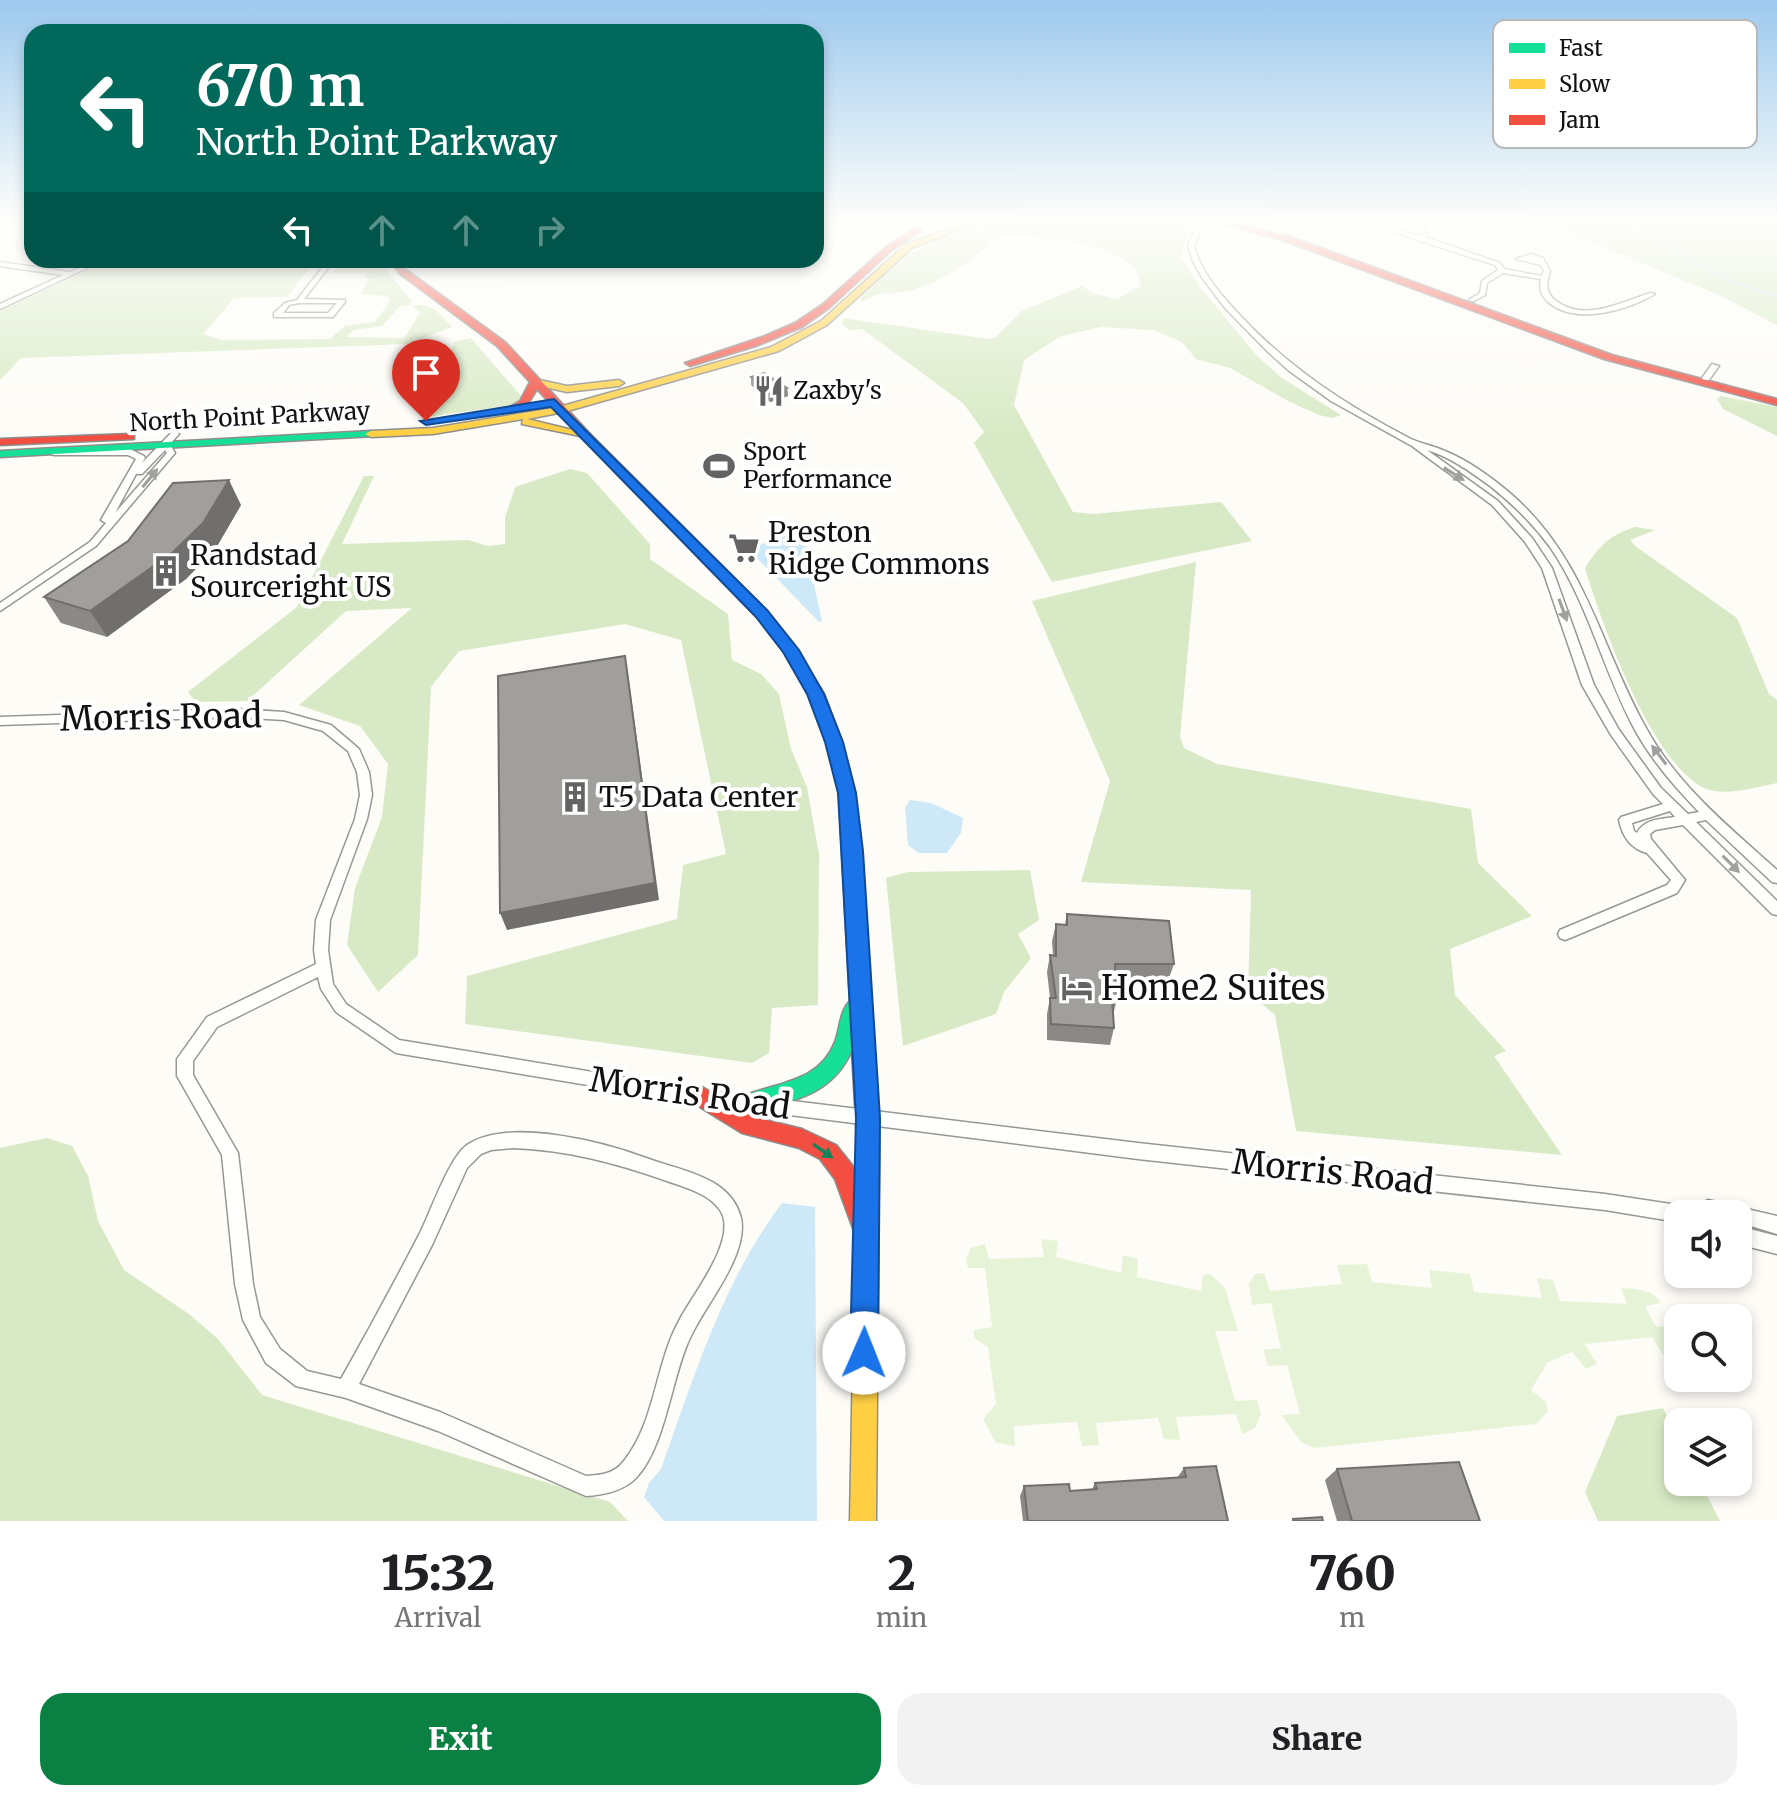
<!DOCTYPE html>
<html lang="en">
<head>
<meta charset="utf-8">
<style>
  :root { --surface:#fff; --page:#f2f2f2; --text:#202124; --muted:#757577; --accent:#0b8043 }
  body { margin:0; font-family:Merriweather,serif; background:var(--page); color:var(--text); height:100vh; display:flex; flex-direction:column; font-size:30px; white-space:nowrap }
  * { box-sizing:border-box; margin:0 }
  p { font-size:26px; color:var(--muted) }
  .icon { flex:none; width:44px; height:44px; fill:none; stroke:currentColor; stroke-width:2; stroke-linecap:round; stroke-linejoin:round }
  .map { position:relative; height:1521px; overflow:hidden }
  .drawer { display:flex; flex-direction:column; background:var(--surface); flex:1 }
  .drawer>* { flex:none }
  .guide { position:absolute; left:24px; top:24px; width:800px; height:244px; border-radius:24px; box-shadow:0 4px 12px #0003; background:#00695c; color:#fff; overflow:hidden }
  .buttons { position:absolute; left:1664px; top:1200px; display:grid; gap:16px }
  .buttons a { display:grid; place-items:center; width:88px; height:88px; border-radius:16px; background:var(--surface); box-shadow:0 4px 12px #0003; font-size:40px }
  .pin { position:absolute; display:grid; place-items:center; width:68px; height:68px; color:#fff; margin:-82px -34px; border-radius:50% 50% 50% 0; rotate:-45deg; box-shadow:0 0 8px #0007 }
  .pin .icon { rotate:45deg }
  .me { position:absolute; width:88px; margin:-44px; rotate:1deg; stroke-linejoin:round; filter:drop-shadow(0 0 6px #0008) }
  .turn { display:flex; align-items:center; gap:28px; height:168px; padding:0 40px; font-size:36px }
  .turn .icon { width:104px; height:104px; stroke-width:2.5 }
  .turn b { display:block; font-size:56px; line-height:68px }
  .lanes { display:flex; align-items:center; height:76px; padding:0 40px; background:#0003; justify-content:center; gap:40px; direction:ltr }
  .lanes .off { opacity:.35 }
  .eta { display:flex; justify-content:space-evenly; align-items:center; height:136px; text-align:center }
  .eta b { font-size:48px; font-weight:800; line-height:56px }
  .primary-button { display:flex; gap:16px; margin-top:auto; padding:16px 40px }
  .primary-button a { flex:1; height:92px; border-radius:24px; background:var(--accent); color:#fff; font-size:32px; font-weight:800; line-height:92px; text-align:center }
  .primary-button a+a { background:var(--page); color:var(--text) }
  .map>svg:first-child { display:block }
  .green { fill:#e7f3d7 }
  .forest { fill:#d8eac5 }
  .water { fill:#cde8f7 }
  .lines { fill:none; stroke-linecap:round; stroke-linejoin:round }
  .stream { stroke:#cde8f7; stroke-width:2 }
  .street-casing { stroke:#979795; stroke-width:3 }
  .fast-casing { stroke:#8e8d8b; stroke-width:3 }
  .slow-casing { stroke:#8e8d8b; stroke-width:3 }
  .jam-casing { stroke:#8e8d8b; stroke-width:3 }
  .street { fill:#fffffe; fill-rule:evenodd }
  .fast { fill:#16e098; fill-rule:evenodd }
  .slow { fill:#ffcf43; fill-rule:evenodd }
  .jam { fill:#f24e42; fill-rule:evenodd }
  .wall { fill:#8a8986 }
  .shaded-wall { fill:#716f6d }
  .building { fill:#a19f9c; stroke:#716f6d; stroke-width:2 }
  .oneway { fill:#a0a09f }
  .oneway2 { fill:#14835b }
  .route { fill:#1a73e8; stroke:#114b97; stroke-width:2 }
  .labels { text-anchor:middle; stroke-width:8; stroke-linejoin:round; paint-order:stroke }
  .far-poi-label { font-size:24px; fill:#111; stroke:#fff; text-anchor:start }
  .far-street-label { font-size:24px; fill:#111; stroke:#fff }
  .poi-label { font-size:28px; fill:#111; stroke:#fff; text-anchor:start }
  .near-street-label { font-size:34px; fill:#111; stroke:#fff }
  .near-poi-label { font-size:34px; fill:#111; stroke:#fff; text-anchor:start }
  .key { fill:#fff; stroke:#b8b8b8; stroke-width:2 }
  .key-label { font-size:22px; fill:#111 }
</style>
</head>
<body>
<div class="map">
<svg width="1777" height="1521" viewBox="0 0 1777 1521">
  <rect width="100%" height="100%" fill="#fdfcf7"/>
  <path class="green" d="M1041 1239 1058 1241 1056 1257 1121 1273 1123 1255 1138 1259 1137 1277 1201 1291 1203 1275 1210 1274 1225 1288 1238 1331H1215L1235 1401 1257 1400 1261 1414 1255 1428 1242 1434 1236 1414 1176 1417 1180 1440 1164 1439 1158 1418 1096 1423 1099 1445 1082 1446 1077 1422 1014 1426 1015 1446 995 1442 983 1419 996 1404 988 1347 974 1338V1330L992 1327 985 1268H968L966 1259 971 1248 985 1244 989 1259 1044 1257Z
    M1367 1264 1372 1282 1432 1288 1429 1270 1470 1274 1474 1292 1542 1298 1537 1278 1553 1280 1560 1301 1627 1304 1621 1288C1636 1289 1653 1289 1661 1303L1645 1306 1656 1327 1672 1326 1678 1343 1672 1352 1663 1355 1652 1337 1585 1344 1597 1364 1586 1369 1572 1352 1548 1362 1531 1390 1546 1402 1548 1411 1536 1424 1315 1448 1302 1443 1281 1415 1300 1414 1287 1365 1268 1366 1263 1350 1281 1348 1271 1303 1252 1305 1249 1284 1255 1274 1264 1273 1270 1291 1342 1284 1337 1265Z"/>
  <path class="forest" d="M999 221 1191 222 1181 257 1200 287 1257 356 1282 378 1341 415 1333 418 1319 415 1290 402 1230 368 1196 359 1182 342 1154 330 1101 327 1061 336 1024 360 1014 405 1073 512 1094 514 1221 502 1252 541 1052 582 974 443 984 432 963 403 862 329 850 330 842 324 843 318 988 339 996 337 1022 311 1082 286 1094 294 1117 299 1140 286C1145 243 1030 234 1000 235 976 257 947 279 916 289 894 297 889 286 863 302L860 299C908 249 932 238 999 221Z
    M1551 221H1746L1777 224V325L1721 296 1552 226Z
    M108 260H316L287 297 234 298 203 334 222 340 330 339 345 326 375 322 390 301 387 296 361 294 366 283 372 280 364 277 367 272 333 273 341 260H378L411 300 409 305 399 307 382 326 354 330 346 337 404 338 420 313 413 306C431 301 440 314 452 327L407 344 21 358 0 380V311Z
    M471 338 521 396 514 405 426 417 454 342Z
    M1721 396 1777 407V436L1723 409 1717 399Z
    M570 469 587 473 650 544V559L728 614 732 660 761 674 779 694 791 749 807 787 819 855 818 1005 772 1008 769 1053 752 1063 465 1024 467 976 677 919 683 865 726 854 681 640 625 624 459 651 431 687 418 955 378 992 347 945 355 888 382 817 388 764 360 726 299 705 412 608 346 611 247 701 196 702 188 692 297 607 364 476H374L342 544 468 540 488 546 505 544V518L515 487Z
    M1635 527 1655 530 1630 540 1635 546 1737 618 1769 694 1777 700V783C1756 787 1724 797 1704 788 1651 762 1601 622 1585 568 1598 547 1611 534 1635 527Z
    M1196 562 1180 737 1184 748 1217 764 1471 809 1478 863 1532 916 1450 949 1455 995 1506 1051 1494 1056 1562 1155 1296 1131 1275 1015 1248 992 1251 890 1081 882 1110 781 1032 601Z
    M1030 870 1039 920 1018 934 1031 958 1004 992 996 1014 903 1046 886 878 908 872Z
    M47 1138 72 1146 88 1176 98 1221 124 1270 189 1314 218 1339 262 1395 610 1502 628 1521H0V1148Z
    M1663 1408 1678 1438V1482H1700L1720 1521H1598L1585 1492 1617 1416Z"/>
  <path class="water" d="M802 530 822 621 819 622 750 551 753 547Z
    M910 800 931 803 963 818 961 833 947 853H918L908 845 905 808Z
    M782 1203 815 1207 817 1521H664L644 1497 649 1483 661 1469C694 1377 723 1281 782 1203Z"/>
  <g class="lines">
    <path class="stream" d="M1634 221C1676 258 1723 281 1777 296"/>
    <defs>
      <path id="street" d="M1199 221H1205L1194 245C1200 271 1218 291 1236 311 1286 366 1345 405 1411 439 1422 444 1434 446 1445 451 1469 461 1491 477 1511 494 1586 559 1600 646 1646 728 1677 785 1730 828 1777 870V883L1772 882 1706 820 1696 822 1777 901V915L1772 914 1683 825 1655 830 1650 834 1651 839 1685 880 1677 893 1570 938 1565 940 1560 938 1558 934 1560 930 1667 885 1671 880 1647 853C1631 849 1622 836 1619 820L1621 817 1663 804 1653 794 1611 735 1582 685 1542 568 1525 542 1492 505 1412 446 1331 401 1288 370 1267 351 1225 308 1203 279 1193 262 1188 245ZM1427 450C1450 457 1471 472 1490 486 1513 504 1533 524 1550 547 1588 602 1603 671 1635 730 1652 761 1675 787 1699 812L1688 814 1661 788 1619 730 1594 685 1552 568 1532 538 1498 501ZM1670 811 1675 817C1661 819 1644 819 1637 833L1634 831 1632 823Z
        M1340 221H1348L1353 223 1331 229V227L1343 223Z
        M1366 221H1374L1419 236 1421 235 1416 225 1425 221H1432L1422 227 1427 235 1425 237 1500 263 1504 269 1542 276 1544 271 1541 265 1516 259 1531 254 1543 258 1550 271C1546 285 1545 294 1559 303 1587 321 1622 302 1650 293L1655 294C1628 310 1576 326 1548 302 1541 295 1539 289 1541 279L1503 273 1487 283 1485 295 1474 301H1470V299L1480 293 1482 281 1498 270 1495 265 1417 240Z
        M96 260H104L0 309V304L63 275 0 266V262L70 272Z
        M328 260H334L304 299 345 300V302L333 317H274V313L285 303 297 300ZM299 303H337L328 313H283L289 305Z
        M1712 364 1719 366 1709 380H1703L1702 378Z
        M175 431 179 434 170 444 175 453 96 546 0 611V603L90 542 106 523 101 520 136 459 128 455H54L51 454V450L130 449 144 456 145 458 142 463 172 432ZM165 450 167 453 115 513 136 474H142Z
        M236 709 284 712 331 725 359 749 369 772 372 795 367 819 330 920 328 950 333 984 346 1004 399 1040 702 1090 1138 1143 1605 1194 1684 1206 1690 1209 1708 1200 1777 1216V1234L1738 1222V1214H1678V1222L1605 1210 1138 1159 702 1104 396 1053 336 1012 321 989 318 977 217 1027 193 1061V1075L238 1153 253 1284 260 1317 280 1349 307 1371 341 1379C368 1331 394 1283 419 1235 431 1212 448 1159 467 1145 508 1117 605 1142 649 1159 682 1171 731 1177 741 1218 749 1255 705 1305 690 1338 671 1378 666 1446 636 1478 623 1491 604 1495 586 1496L438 1431 346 1398 296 1386 266 1363 243 1320 235 1284 222 1155 180 1081 177 1076V1059L207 1017 316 964 314 950 316 920 355 819 360 795 357 772 348 751 323 731 284 720 236 717 0 725V717ZM513 1148C567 1150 616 1163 667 1181 686 1188 708 1193 720 1210 739 1238 693 1294 680 1319 655 1363 656 1421 624 1461 614 1474 601 1475 586 1476L440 1412 359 1384 432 1245 467 1168 481 1154 491 1150Z
        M1738 1226 1777 1236V1254L1738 1244Z"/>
      <path id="fast" d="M371 431 377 434 375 436 0 457V451Z
        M582 434H590L767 611 795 647 824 694 842 742 855 793 879 1140 876 1147 868 1150 860 1147 857 1140 852 1050C833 1094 796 1100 753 1112L746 1109 743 1102 746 1095C780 1082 820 1081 835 1042 840 1029 840 1010 850 1001L839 793 826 742 808 694 784 652 757 617 582 438Z"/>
      <path id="slow" d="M888 221H944L945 222 941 224 892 223Z
        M972 221H982L912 248 827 325 779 351 564 412 527 419 585 433V437L522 424 523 419 433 434 371 437 365 434 371 431 433 428 559 407 771 347 821 321 906 244Z
        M535 379 567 386 619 380 624 383 619 386 567 392 531 384 530 382Z
        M868 1130 876 1133 879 1140 876 1521H850L857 1140 860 1133Z"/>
      <path id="jam" d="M1214 221H1226L1291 237 1612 355 1777 399V405L1604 359 1285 241Z
        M915 228 922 230 892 250 829 308 802 327 756 346 690 366 685 363 765 336 795 323 823 304 886 247Z
        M390 260H398L405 269 505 342 590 434V438H582L537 389C530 401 523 415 507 413V409L520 401 530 382 497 346 399 273Z
        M130 434 134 435V439L0 445V439Z
        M702 1087 754 1117 802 1129 836 1145 852 1165 873 1223 870 1231 862 1234 854 1231 835 1179 820 1159 799 1148 742 1133 695 1104 692 1097 695 1090Z"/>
    </defs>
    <use href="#street" class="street-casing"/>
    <use href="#fast" class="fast-casing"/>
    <use href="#slow" class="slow-casing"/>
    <use href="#jam" class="jam-casing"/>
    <use href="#street" class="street"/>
    <use href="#fast" class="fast"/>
    <use href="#slow" class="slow"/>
    <use href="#jam" class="jam"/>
  </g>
  <path class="wall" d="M751 377 787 388 788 396 770 402 751 385Z
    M241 505 216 548 186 579 107 637 61 623 44 597Z
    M1067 914 1174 964 1168 981H1116L1117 999 1113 1015 1114 1028 1110 1045 1047 1040V1014L1050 998 1047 972 1050 955H1053L1052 941 1056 924H1065Z
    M1184 1468 1228 1521H1023L1020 1496 1024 1486 1070 1491 1092 1489 1095 1483 1177 1478Z
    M1337 1469 1480 1521H1337L1325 1480Z"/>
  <path class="shaded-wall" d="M787 388 788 396 770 402 769 394Z
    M229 480 241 505 216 548 186 579 107 637 90 611Z
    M625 656 628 674 659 900 507 930 500 913Z"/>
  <path class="building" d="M764 373 787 388 769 394 751 377Z
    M229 480 203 523 172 553 90 611 44 597 128 541 173 483Z
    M625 656 655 883 500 913 498 676Z
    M1067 914 1169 921 1174 964H1115L1117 999 1112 998 1114 1028 1051 1024 1050 998H1056L1050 955 1056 956V924L1067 925Z
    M1459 1462 1480 1521H1352L1337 1469Z
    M1216 1466 1228 1521H1028L1024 1486 1069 1484 1070 1491 1097 1489 1095 1483 1186 1477 1184 1468Z
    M1322 1517 1323 1521H1293V1519Z"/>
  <defs><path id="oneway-solid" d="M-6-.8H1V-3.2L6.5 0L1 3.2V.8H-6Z" transform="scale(2)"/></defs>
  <g class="oneway">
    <use href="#oneway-solid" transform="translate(1454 474) rotate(32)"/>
    <use href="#oneway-solid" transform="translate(150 478) rotate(-51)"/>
    <use href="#oneway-solid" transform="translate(1563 610) rotate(70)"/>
    <use href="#oneway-solid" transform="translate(1659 755) rotate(-127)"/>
    <use href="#oneway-solid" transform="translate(1731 864) rotate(45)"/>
  </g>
  <use class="oneway2" href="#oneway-solid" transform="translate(823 1151) rotate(35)"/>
  <linearGradient id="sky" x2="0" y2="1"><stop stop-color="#9dc9ee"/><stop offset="0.51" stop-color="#fefefb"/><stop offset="1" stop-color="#fefefb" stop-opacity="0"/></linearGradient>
  <rect width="1777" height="433" fill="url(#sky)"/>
  <path class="route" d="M554 399 767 610 799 650 824 694 843 742 856 793 863 851 880 1118 878 1353 874 1363 864 1367 854 1363 850 1353 856 1118 838 793 825 742 807 694 783 652 756 617 551 407 426 425 420 421Z"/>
  <defs>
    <symbol id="restaurant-bare" viewBox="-9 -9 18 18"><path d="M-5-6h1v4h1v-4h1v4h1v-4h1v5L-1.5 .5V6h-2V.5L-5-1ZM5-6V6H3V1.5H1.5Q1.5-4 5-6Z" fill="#646362" stroke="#fff" stroke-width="2.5" paint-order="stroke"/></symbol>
    <symbol id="stadium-bare" viewBox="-9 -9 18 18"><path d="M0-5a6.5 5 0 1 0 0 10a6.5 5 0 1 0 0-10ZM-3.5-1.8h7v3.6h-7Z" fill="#646362" stroke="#fff" stroke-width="2.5" paint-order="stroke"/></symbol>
    <symbol id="supermarket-bare" viewBox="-9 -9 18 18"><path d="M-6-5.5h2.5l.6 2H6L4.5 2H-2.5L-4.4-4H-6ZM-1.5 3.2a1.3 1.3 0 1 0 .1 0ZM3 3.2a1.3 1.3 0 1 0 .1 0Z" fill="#646362" stroke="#fff" stroke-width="2.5" paint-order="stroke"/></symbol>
    <symbol id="building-bare" viewBox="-9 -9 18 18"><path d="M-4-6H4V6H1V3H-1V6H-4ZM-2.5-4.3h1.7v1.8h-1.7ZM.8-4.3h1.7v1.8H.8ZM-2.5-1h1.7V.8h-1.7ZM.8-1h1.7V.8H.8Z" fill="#646362" stroke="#fff" stroke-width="2.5" paint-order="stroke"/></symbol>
    <symbol id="hotel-bare" viewBox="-9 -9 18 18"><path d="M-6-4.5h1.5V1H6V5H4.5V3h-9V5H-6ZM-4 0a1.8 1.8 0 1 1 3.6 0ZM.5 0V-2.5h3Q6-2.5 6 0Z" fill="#646362" stroke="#fff" stroke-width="2.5" paint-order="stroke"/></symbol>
  </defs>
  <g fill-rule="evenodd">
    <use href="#restaurant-bare" x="747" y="369" width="44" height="44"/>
    <use href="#stadium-bare" x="697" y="444" width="44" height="44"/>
    <use href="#supermarket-bare" x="722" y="526" width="44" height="44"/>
    <use href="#building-bare" x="144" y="549" width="44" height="44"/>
    <use href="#building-bare" x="553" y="775" width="44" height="44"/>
    <use href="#hotel-bare" x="1055" y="966" width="44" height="44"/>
  </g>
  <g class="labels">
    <g class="far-poi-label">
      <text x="793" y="399">Zaxby's</text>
      <text x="743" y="460">Sport<tspan x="743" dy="28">Performance</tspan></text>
    </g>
    <g class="far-street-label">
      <text transform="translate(250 417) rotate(-3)" y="8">North Point Parkway</text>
    </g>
    <g class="poi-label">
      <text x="768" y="542">Preston<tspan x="768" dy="32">Ridge Commons</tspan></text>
      <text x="190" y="565">Randstad<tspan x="190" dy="32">Sourceright US</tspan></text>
      <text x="599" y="807">T5 Data Center</text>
    </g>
    <g class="near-street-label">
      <text transform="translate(161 717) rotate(-1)" y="12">Morris Road</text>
      <text transform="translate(690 1093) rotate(8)" y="12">Morris Road</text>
      <text transform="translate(1333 1172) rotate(6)" y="12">Morris Road</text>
    </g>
    <g class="near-poi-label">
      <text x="1101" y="1000">Home2 Suites</text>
    </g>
  </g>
  <rect x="1493" y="20" width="264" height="128" rx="12" class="key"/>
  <rect x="1509" y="43" width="36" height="10" fill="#16e098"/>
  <rect x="1509" y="79" width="36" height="10" fill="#ffcf43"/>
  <rect x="1509" y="115" width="36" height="10" fill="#f24e42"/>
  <g class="key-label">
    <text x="1559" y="56">Fast</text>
    <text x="1559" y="92">Slow</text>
    <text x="1559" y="128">Jam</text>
  </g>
</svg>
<div class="buttons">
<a><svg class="icon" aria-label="sound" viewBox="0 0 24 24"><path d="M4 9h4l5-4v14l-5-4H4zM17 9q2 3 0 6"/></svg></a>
<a><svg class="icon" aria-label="search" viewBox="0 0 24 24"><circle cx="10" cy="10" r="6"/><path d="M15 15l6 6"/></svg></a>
<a><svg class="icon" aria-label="layers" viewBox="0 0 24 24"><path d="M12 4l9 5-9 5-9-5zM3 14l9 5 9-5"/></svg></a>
</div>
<div class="pin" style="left:426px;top:421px;background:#d93025"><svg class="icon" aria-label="arrive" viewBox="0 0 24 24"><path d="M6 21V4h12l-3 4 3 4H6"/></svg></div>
<svg class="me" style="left:864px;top:1353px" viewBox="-20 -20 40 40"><circle r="19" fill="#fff"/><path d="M0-13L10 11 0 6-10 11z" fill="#1a73e8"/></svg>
<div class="guide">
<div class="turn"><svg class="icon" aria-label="left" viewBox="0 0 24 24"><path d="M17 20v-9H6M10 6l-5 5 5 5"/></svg><div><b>670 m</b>North Point Parkway</div></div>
<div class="lanes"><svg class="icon" aria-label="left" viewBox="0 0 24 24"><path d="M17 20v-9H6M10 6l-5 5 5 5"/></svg><svg class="icon off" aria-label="ahead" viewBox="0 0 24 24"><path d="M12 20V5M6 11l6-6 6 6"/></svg><svg class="icon off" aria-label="ahead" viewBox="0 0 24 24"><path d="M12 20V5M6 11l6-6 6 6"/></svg><svg class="icon off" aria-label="right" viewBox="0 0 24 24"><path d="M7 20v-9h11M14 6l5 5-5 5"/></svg></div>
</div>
</div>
<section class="drawer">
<div class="eta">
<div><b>15:32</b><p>Arrival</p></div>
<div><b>2</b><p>min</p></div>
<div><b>760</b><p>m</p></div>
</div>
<div class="primary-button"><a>Exit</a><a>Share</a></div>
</section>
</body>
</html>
